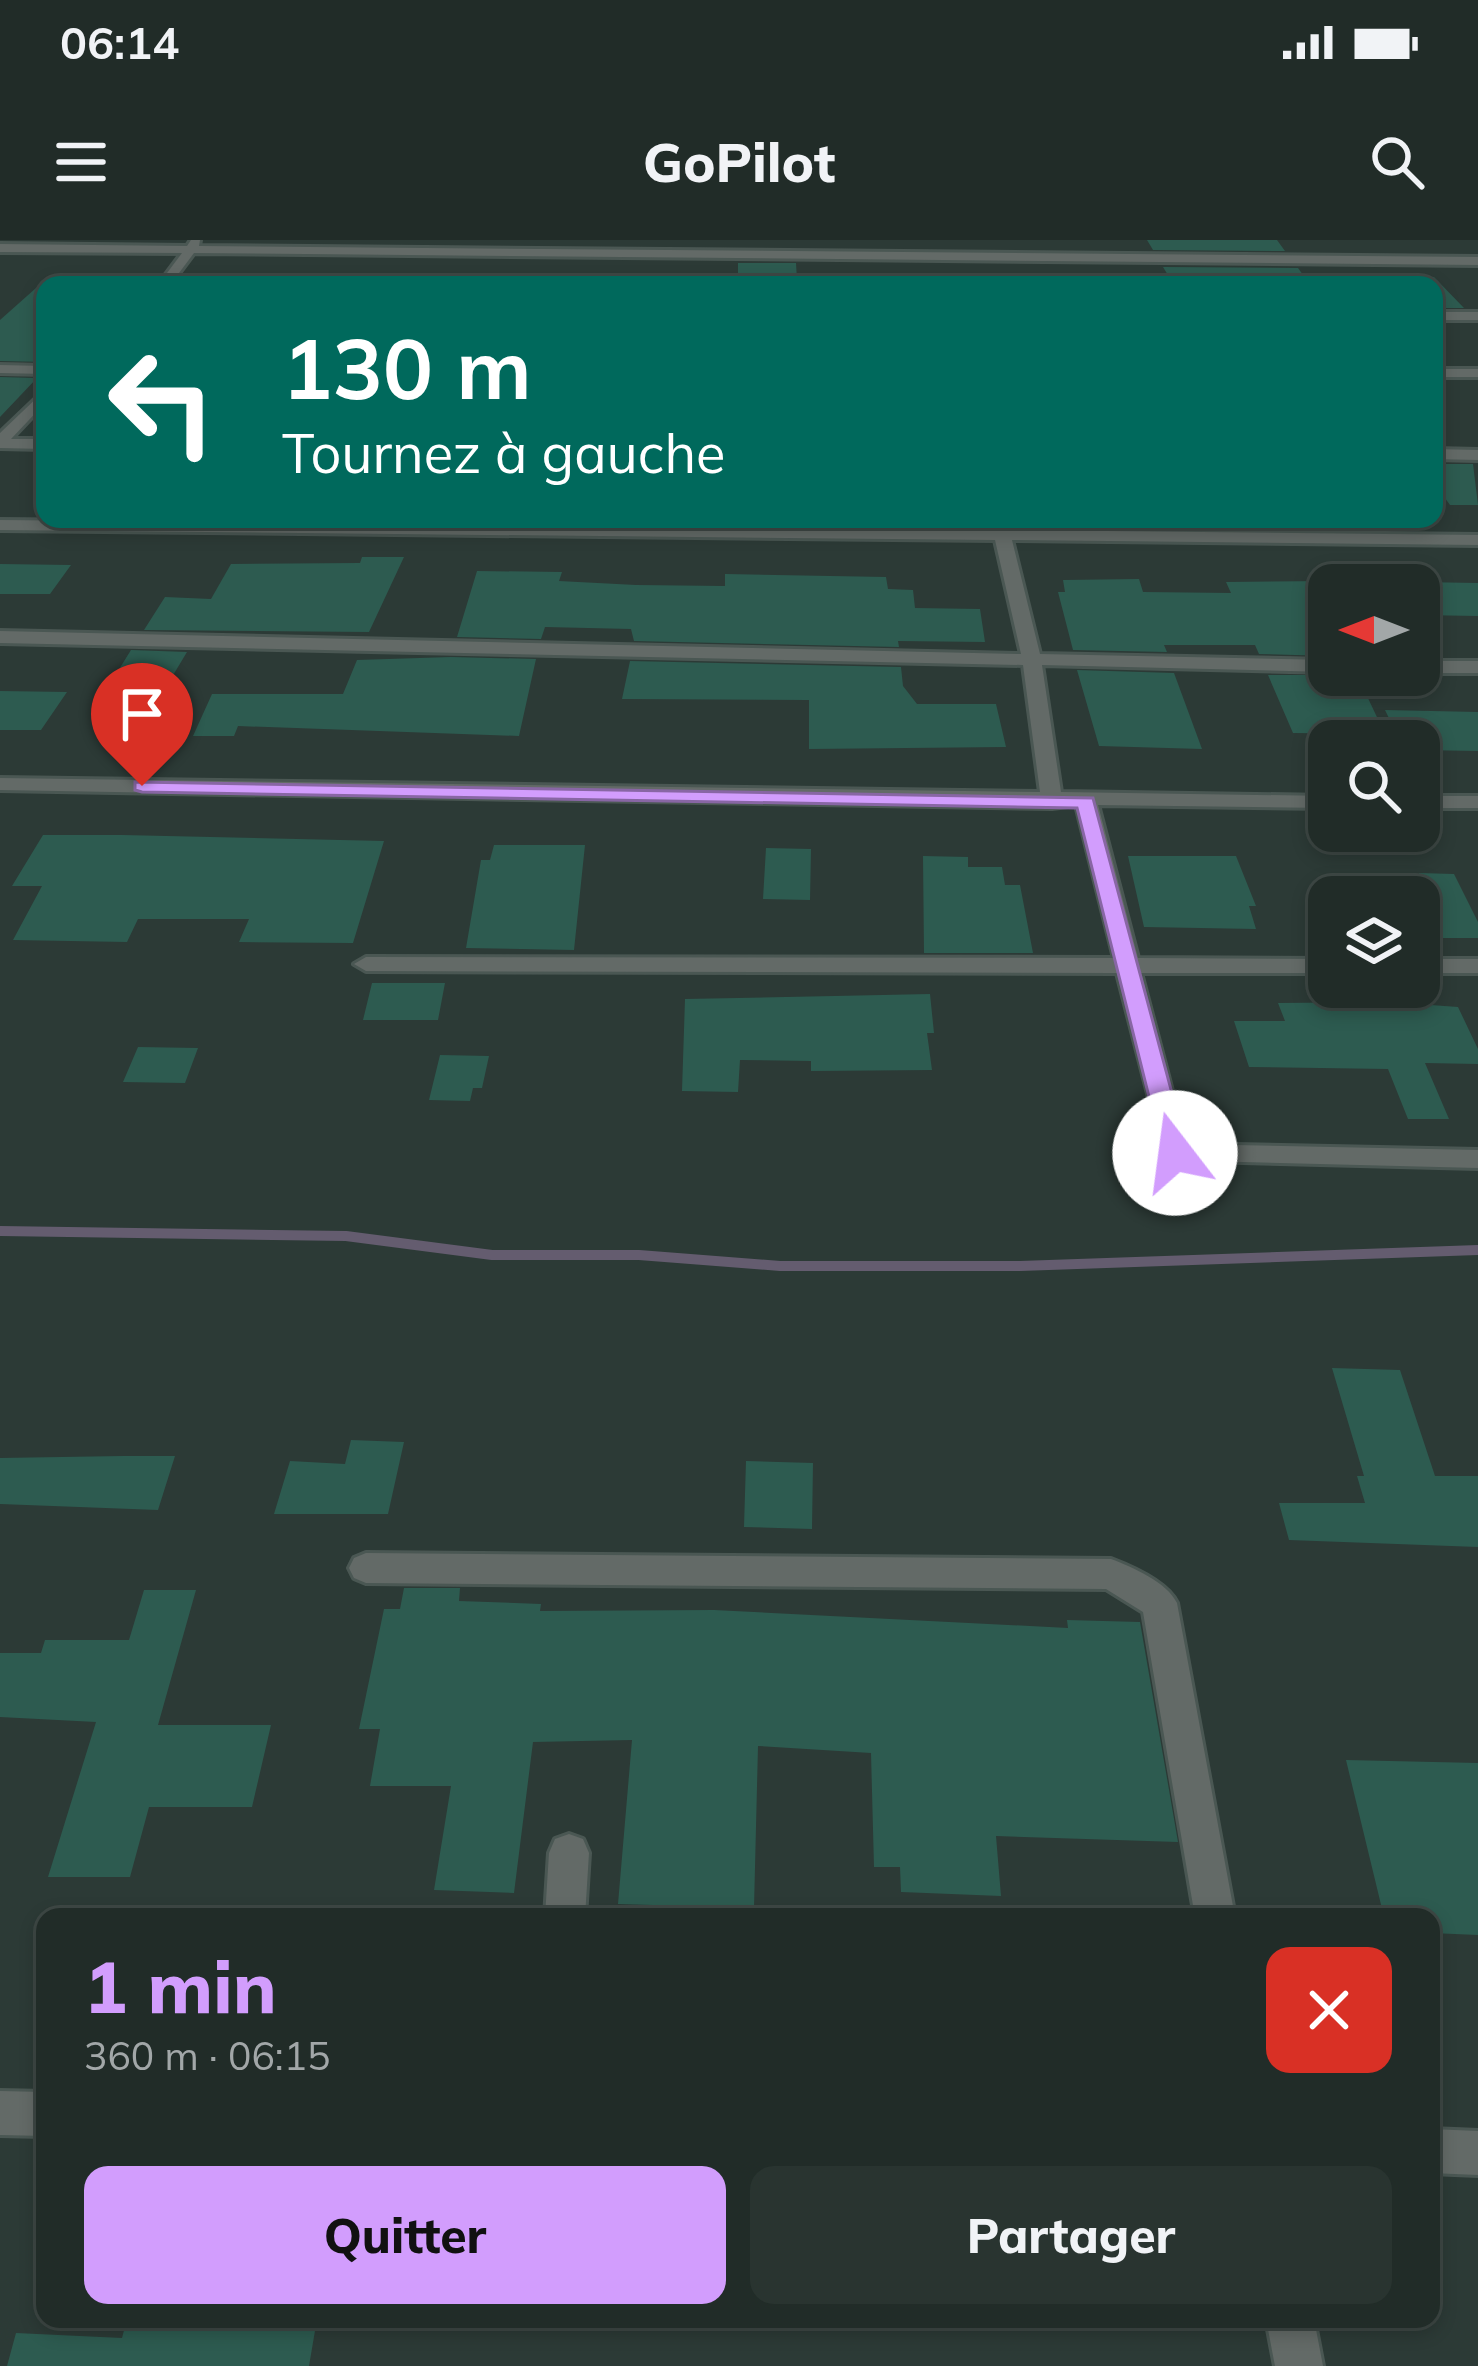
<!DOCTYPE html>
<html lang="fr">
<head>
<meta charset="utf-8">
<style>
  :root { --surface:#212c28; --page:#293430; --text:#f1f3f6; --muted:#a2a7a8; --line:#3e4845; --accent:#d29dfd }
  body { margin:0; font-family:Mulish,sans-serif; background:var(--page); color:var(--text); height:100vh; display:flex; flex-direction:column; font-size:45px; white-space:nowrap }
  * { box-sizing:border-box; margin:0 }
  p { font-size:39px; color:var(--muted) }
  .icon { flex:none; width:66px; height:66px; fill:none; stroke:currentColor; stroke-width:2; stroke-linecap:round; stroke-linejoin:round }
  .map { position:relative; flex:1; overflow:hidden }
  .panel { position:absolute; left:36px; top:1668px; width:1404px; height:420px; display:flex; flex-direction:column; background:var(--surface); border-radius:24px; box-shadow:0 6px 18px #0003,0 0 0 3px var(--line) }
  .panel>* { flex:none }
  .banner { position:absolute; left:36px; top:36px; width:1407px; height:252px; border-radius:24px; box-shadow:0 6px 18px #0003,0 0 0 3px var(--line); background:#00695c; color:#fff; overflow:hidden }
  .needle { width:78px; rotate:270deg }
  .fabs { position:absolute; left:1308px; top:324px; display:grid; gap:24px }
  .fabs a { display:grid; place-items:center; width:132px; height:132px; border-radius:24px; background:var(--surface); box-shadow:0 6px 18px #0003,0 0 0 3px var(--line); font-size:60px }
  .pin { position:absolute; display:grid; place-items:center; width:102px; height:102px; color:#fff; margin:-123px -51px; border-radius:50% 50% 50% 0; rotate:-45deg; box-shadow:0 0 12px #0007 }
  .pin .icon { rotate:45deg }
  .me { position:absolute; width:132px; margin:-66px; rotate:345deg; stroke-linejoin:round; filter:drop-shadow(0 0 9px #0008) }
  .turn { display:flex; align-items:center; gap:42px; height:252px; padding:0 48px; font-size:54px }
  .turn .icon { width:156px; height:156px; stroke-width:2.5 }
  .turn b { display:block; font-size:84px; line-height:102px }
  .round { display:grid; place-items:center; flex:none; width:126px; height:126px; border-radius:24px; background:var(--page) }
  .head { display:flex; align-items:center; justify-content:space-between; height:204px; padding:0 48px }
  h1 { font-size:72px; font-weight:800; line-height:90px; color:var(--accent) }
  .action { display:flex; gap:24px; margin-top:auto; padding:24px 48px }
  .action a { flex:1; height:138px; border-radius:24px; background:var(--accent); color:#111; font-size:48px; font-weight:800; line-height:138px; text-align:center }
  .action a+a { background:var(--page); color:var(--text) }
  .status { display:flex; justify-content:space-between; align-items:center; height:84px; padding:0 60px; background:var(--surface); direction:ltr }
  .status svg { height:33px; fill:currentColor }
  header { display:flex; justify-content:space-between; align-items:center; height:156px; padding:0 48px; background:var(--surface); font-size:54px; font-weight:800 }
  .map>svg:first-child { display:block }
  .lines { fill:none; stroke-linecap:round; stroke-linejoin:round }
  .stream { stroke:#645c6f; stroke-width:10 }
  .building { fill:#2d5b50 }
  .minor-casing { stroke:#4a5753; stroke-width:6 }
  .minor { fill:#636a67; fill-rule:evenodd }
  .route { fill:#d29dfd; stroke:#8866a4; stroke-width:3 }
</style>
</head>
<body>
<div class="status"><b>06:14</b><svg viewBox="0 0 49 12"><path d="M0 12V9h3v3zM5 12V6h3v6zM10 12V3h3v9zM15 12V0h3v12zM26 1h20v11H26zM47 4h2v5h-2z"/></svg></div>
<header><svg class="icon" aria-label="menu" viewBox="0 0 24 24"><path d="M4 6h16M4 12h16M4 18h16"/></svg>GoPilot<svg class="icon" aria-label="search" viewBox="0 0 24 24"><circle cx="10" cy="10" r="6"/><path d="M15 15l6 6"/></svg></header>
<div class="map">
<svg width="1478" height="2126" viewBox="0 0 1478 2126">
  <rect width="100%" height="100%" fill="#2c3a36"/>
  <g class="lines">
    <path class="stream" d="M0 991 346 996 492 1015H639L780 1026H1020L1478 1010"/>
  </g>
  <path class="building" d="M1147 0H1277L1285 11 1153 10Z
    M738 23H796L797 40H738Z
    M1163 27 1298 28 1306 39 1174 45Z
    M1392 37H1434L1464 68H1434V45H1400Z
    M45 40V122L0 121V80Z
    M0 137 37 138 0 177Z
    M1434 224H1473L1478 265H1450L1434 243Z
    M362 317H404L369 392 144 390 165 357 211 359 231 324 360 323Z
    M0 324 71 325 50 354H0Z
    M477 331 562 332 559 341 636 345 725 346V334L886 337 888 349 913 350 915 368 980 369 985 402 898 401 899 407 634 401 631 389 545 387 541 399 457 397Z
    M1139 339 1143 352 1231 353 1226 342 1329 341V416L1259 414 1255 405H1164L1167 412 1073 410 1058 352H1065L1063 340Z
    M1419 342 1478 343V376L1419 375Z
    M131 410 187 412 151 472 93 471Z
    M451 417 536 419 519 496 238 486 234 496H193L212 454H343L357 420Z
    M630 421 901 427 903 446 917 464H996L1006 507 809 509V460L622 459Z
    M1077 430 1174 433 1202 509 1099 506Z
    M1268 435H1357L1385 494 1293 493Z
    M0 451 67 452 41 490H0Z
    M1385 470 1478 472V511L1419 510V501H1400Z
    M43 595H122L384 601 353 703 239 702 249 679H138L127 702 13 700 42 646H12Z
    M494 605H585L574 710 466 708 481 620H490Z
    M766 608 811 609 810 660 763 659Z
    M923 616 968 617V627H1002L1005 645H1020L1033 713H924Z
    M1128 616H1236L1256 666H1249L1256 689 1144 687Z
    M1419 633 1454 634 1478 682V698H1419Z
    M372 743H445L438 780H363Z
    M930 754 934 793H927L932 830 811 831V821L740 820 738 852 682 851 685 759Z
    M1390 762 1458 767 1478 809V824L1425 823 1449 879H1408L1388 829 1249 827 1234 781H1285L1278 763Z
    M138 807 198 808 185 843 123 842Z
    M440 815 489 816 482 848H473L470 861 429 860Z
    M1332 1128 1400 1130 1435 1236H1478V1307L1289 1300 1279 1263H1365L1357 1236H1364Z
    M351 1200 404 1202 388 1274H274L290 1221 345 1224Z
    M123 1216H175L158 1270 0 1264V1218Z
    M746 1221 813 1223 812 1289 744 1287Z
    M404 1348H460L459 1361 541 1364 540 1371 714 1370 1068 1388 1067 1380 1140 1382 1178 1602 996 1596 1001 1656 901 1652 900 1627H874L871 1513 758 1506 754 1668 618 1664 632 1500 533 1502 514 1653 434 1650 451 1546H370L380 1489H359L384 1369H400Z
    M144 1350H196L158 1485H271L252 1567H149L130 1637H48L96 1482 0 1477V1413H41L45 1400H129Z
    M1346 1520 1478 1523V1695L1431 1693V1677H1384Z
    M127 2079H317L309 2126H7L16 2093 122 2098Z"/>
  <g class="lines">
    <defs>
      <path id="minor" d="M191 0H200L199 6 1478 17V25L194 13 170 45H158L182 13 0 12V4L187 6Z
        M1434 72H1478V80H1434Z
        M0 125 45 126V134L0 133Z
        M1434 129H1478V137H1434Z
        M45 150V163L11 199H45V209L0 208V193Z
        M1434 209 1478 210V220L1434 219Z
        M990 279H1006L1009 290 1478 295V305L1012 300 1040 414 1329 420V432L1042 425 1061 552 1329 556V568L1098 565 1138 718 1329 719V733H1141L1186 904 1478 910V928L1165 920 1117 733 366 731 354 724 366 717 1114 718 1076 565 1052 568 0 550V538L1040 552 1023 425 0 403V391L1021 414 995 300 0 290V280L992 290Z
        M1419 421H1478V433H1419Z
        M1419 556H1478V568H1419Z
        M1419 719H1478V733H1419Z
        M366 1313 1111 1319C1132 1327 1167 1342 1177 1363L1235 1677H1195L1143 1372 1106 1349 366 1343 354 1338 349 1328 354 1318Z
        M569 1594 583 1599 589 1613 585 1677H545L549 1613 555 1599Z
        M0 1851 45 1852V1896L0 1895Z
        M1431 1889 1478 1891V1935L1431 1933Z
        M1266 2079H1314L1323 2126H1275Z"/>
    </defs>
    <use href="#minor" class="minor-casing"/>
    <use href="#minor" class="minor"/>
  </g>
  <path class="route" d="M135 542 1093 558 1188 913 1175 922 1163 913 1077 568 142 552 135 550Z"/>
</svg>
<div class="fabs">
<a><svg class="needle" viewBox="-14 -14 28 28"><path d="M0-13l5 13h-10z" fill="#e53935"/><path d="M0 13l5-13h-10z" fill="#a2a7a8"/></svg></a>
<a><svg class="icon" aria-label="search" viewBox="0 0 24 24"><circle cx="10" cy="10" r="6"/><path d="M15 15l6 6"/></svg></a>
<a><svg class="icon" aria-label="layers" viewBox="0 0 24 24"><path d="M12 4l9 5-9 5-9-5zM3 14l9 5 9-5"/></svg></a>
</div>
<div class="pin" style="left:142px;top:546px;background:#d93025"><svg class="icon" aria-label="arrive" viewBox="0 0 24 24"><path d="M6 21V4h12l-3 4 3 4H6"/></svg></div>
<svg class="me" style="left:1175px;top:913px" viewBox="-20 -20 40 40"><circle r="19" fill="#fff"/><path d="M0-13L10 11 0 6-10 11z" fill="#d29dfd"/></svg>
<div class="banner">
<div class="turn"><svg class="icon" aria-label="left" viewBox="0 0 24 24"><path d="M17 20v-9H6M10 6l-5 5 5 5"/></svg><div><b>130 m</b>Tournez à gauche</div></div>
</div>
<section class="panel">
<div class="head"><div><h1>1 min</h1><p>360 m · 06:15</p></div><a class="round" style="background:#d93025;color:#fff"><svg class="icon" aria-label="close" viewBox="0 0 24 24"><path d="M6 6l12 12M18 6L6 18"/></svg></a></div>
<div class="action"><a>Quitter</a><a>Partager</a></div>
</section>
</div>
</body>
</html>
